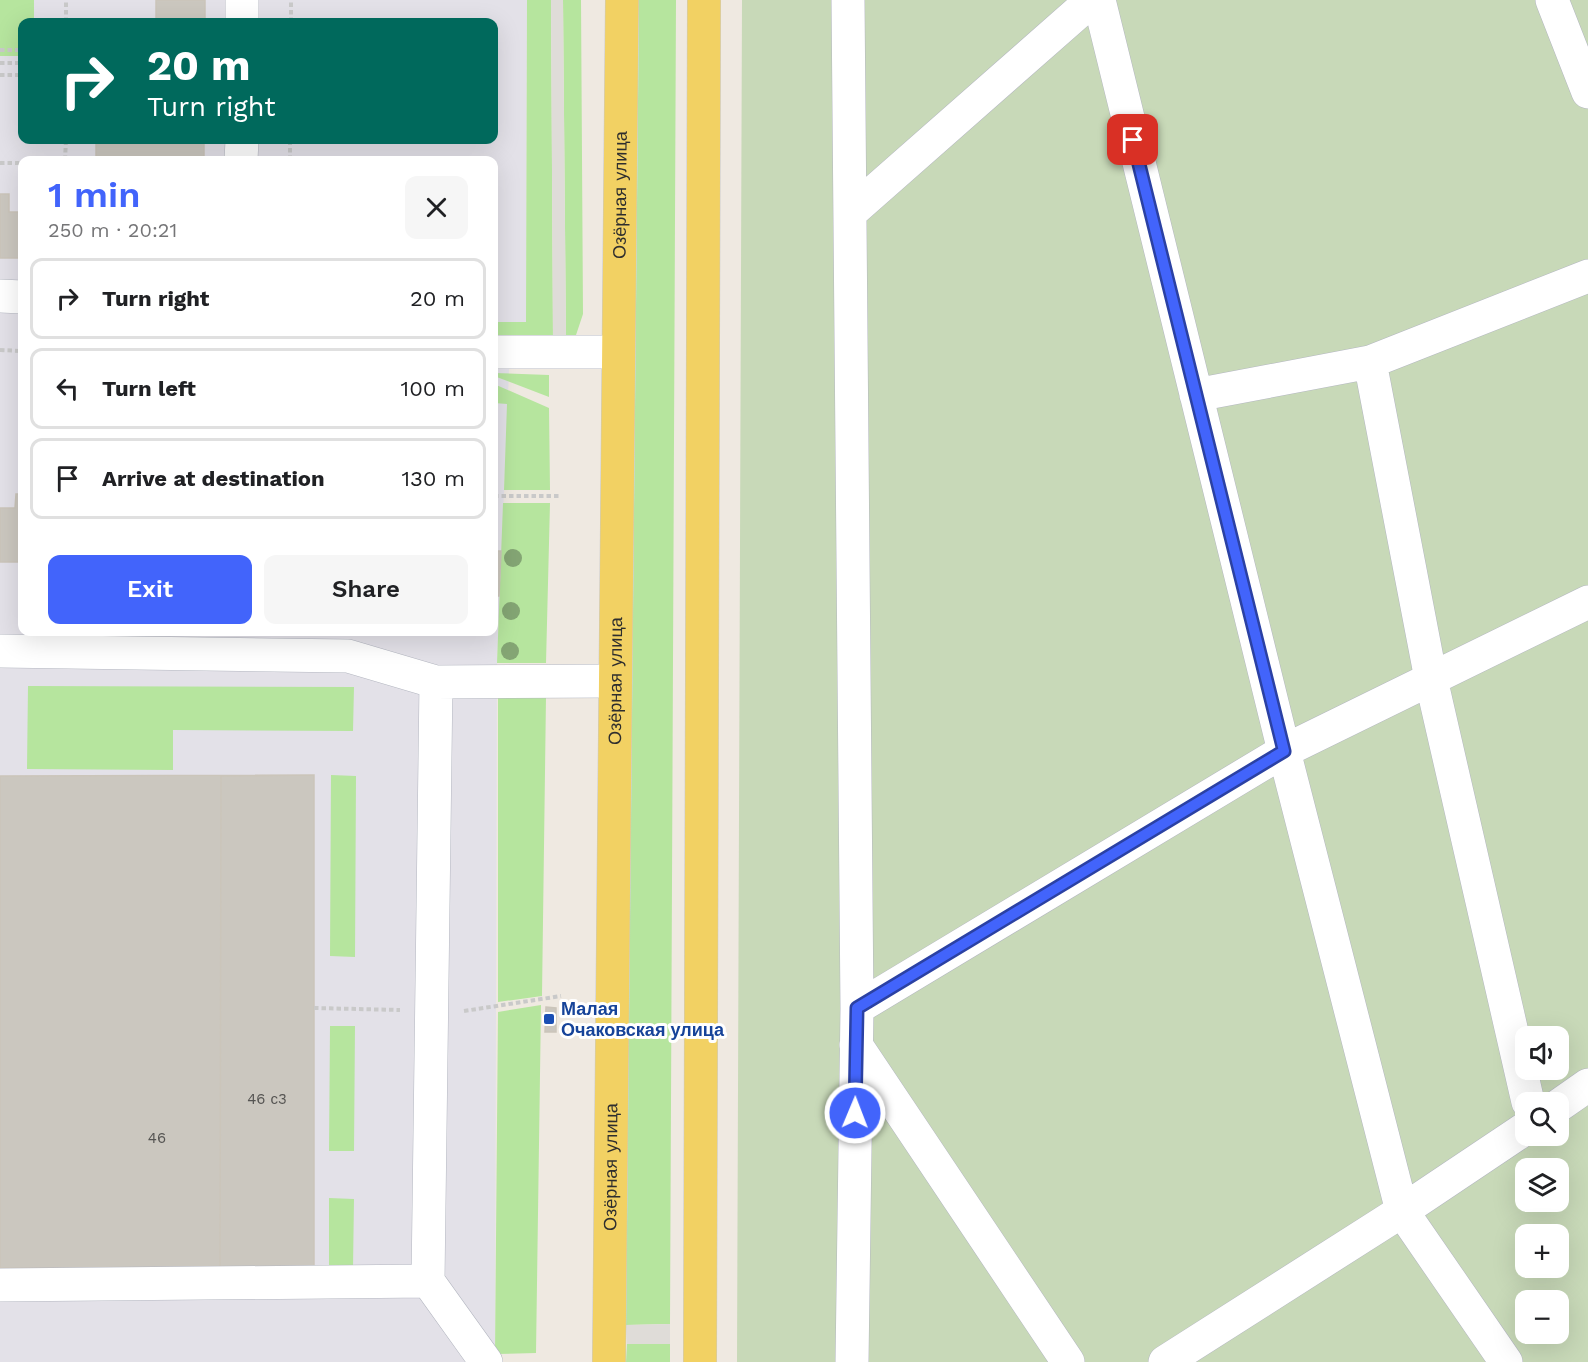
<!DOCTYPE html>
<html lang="en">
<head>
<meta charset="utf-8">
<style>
  :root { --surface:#fff; --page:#f6f6f6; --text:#202124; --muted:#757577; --line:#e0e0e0; --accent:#4264fb }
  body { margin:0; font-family:"Work Sans",sans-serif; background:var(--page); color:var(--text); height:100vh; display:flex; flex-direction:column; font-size:22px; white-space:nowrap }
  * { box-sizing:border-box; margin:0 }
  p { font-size:20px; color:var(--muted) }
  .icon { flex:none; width:33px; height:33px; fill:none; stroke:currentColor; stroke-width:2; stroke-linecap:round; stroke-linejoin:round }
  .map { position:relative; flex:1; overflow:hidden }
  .drawer { position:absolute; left:18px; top:156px; width:480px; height:480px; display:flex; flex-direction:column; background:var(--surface); border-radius:12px; box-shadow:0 6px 24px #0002 }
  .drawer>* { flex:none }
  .guide { position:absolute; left:18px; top:18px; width:480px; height:126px; border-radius:12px; box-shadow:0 6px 24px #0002; background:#00695c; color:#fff; overflow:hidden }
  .controls { position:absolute; left:1515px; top:1026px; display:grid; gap:12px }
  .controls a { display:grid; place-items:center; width:54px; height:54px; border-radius:12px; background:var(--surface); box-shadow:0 6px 24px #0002; font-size:30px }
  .pin { position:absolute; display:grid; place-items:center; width:51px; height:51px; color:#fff; margin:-26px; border-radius:12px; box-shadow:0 3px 9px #0006 }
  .me { position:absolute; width:66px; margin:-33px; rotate:1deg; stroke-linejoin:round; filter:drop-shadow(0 0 4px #0008) }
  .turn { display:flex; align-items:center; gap:21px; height:126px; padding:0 30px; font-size:27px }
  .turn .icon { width:78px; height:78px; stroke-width:2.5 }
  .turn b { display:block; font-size:42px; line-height:51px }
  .round { display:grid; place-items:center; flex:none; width:63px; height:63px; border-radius:12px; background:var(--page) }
  .overview { display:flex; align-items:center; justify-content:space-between; height:102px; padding:0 30px }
  h1 { font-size:36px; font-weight:600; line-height:45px; color:var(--accent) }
  .cta { display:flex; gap:12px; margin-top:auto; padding:12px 30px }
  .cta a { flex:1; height:69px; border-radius:12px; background:var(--accent); color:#fff; font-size:24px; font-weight:600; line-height:69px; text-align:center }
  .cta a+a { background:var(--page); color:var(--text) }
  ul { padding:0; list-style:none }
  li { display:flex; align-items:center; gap:18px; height:81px; margin:0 12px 9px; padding:0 18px; border:3px solid var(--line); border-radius:12px }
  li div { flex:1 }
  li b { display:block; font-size:22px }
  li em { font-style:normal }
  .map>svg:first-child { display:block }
  .industrial { fill:#e3e1e8; fill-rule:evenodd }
  .green { fill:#b6e59e }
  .cemetery { fill:#c8d9b8; fill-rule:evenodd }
  .plaza { fill:#dfdcd8 }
  .building { fill:#cbc7bf; stroke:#cbc5ba; stroke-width:1.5 }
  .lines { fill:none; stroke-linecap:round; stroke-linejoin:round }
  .minor-casing { stroke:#b4b7c1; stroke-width:34 }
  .major-casing { stroke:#c9c9c9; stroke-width:34 }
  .path { stroke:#c9c9c9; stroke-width:4; stroke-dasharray:4.5 3; stroke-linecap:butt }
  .minor { stroke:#fff; stroke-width:33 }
  .major { stroke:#f2d163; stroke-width:33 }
  .tree { fill:#84a574 }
  .route-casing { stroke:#2b41a3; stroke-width:15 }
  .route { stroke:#4264fb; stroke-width:10 }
  .transit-dot { fill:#1a4fb4; stroke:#fff; stroke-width:2 }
  .labels { text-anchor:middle; stroke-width:6; stroke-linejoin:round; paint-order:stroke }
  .number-label { font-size:15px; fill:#555452 }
  .street-label { font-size:18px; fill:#2e2e2e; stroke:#fff }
  .transit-label { font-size:18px; font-weight:bold; fill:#164399; stroke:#fff; text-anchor:start }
</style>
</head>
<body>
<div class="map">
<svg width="1588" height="1362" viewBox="0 0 1588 1362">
  <rect width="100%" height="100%" fill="#efe9e1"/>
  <path class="industrial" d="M0 0H527L526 322H511L497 663 495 1362H0ZM22 22H494V140H22ZM22 160H494V632H22Z"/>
  <path class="green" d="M0 0H34V22H22V56H0Z
    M527 0H551L553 340 494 342V322H526Z
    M563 0H581L583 314 576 335 566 339Z
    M639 0H676L670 1324 626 1325Z
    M494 373 549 375V397L494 376Z
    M494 384 549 408 550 490H504L507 404 494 403Z
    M503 503H550L546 663H497Z
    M28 686 354 687 353 731 173 730V770L27 769Z
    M546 697 542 996 498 1002V698Z
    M331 775 356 776 355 957 330 956Z
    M541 1005 536 1353 495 1354 498 1012Z
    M330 1026H355L354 1151H329Z
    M329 1198 354 1199 353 1268H329Z
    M627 1344H670V1362H626Z"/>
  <path class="cemetery" d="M742 0H1588V1362H737ZM1526 1036H1558V1070H1526ZM1526 1102H1558V1136H1526ZM1526 1168H1558V1202H1526ZM1526 1234H1558V1268H1526ZM1526 1300H1558V1334H1526Z"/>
  <path class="plaza" d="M551 0H563L566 339 553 340Z
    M670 1324V1344H627L626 1325Z"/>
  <path class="building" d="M156 0H205V22H156Z
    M96 140H204V160H96Z
    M0 194H9V212H22V258H0Z
    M16 494H22V562H0V508H15Z
    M494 551H501L499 596H494Z
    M314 775V1268H220L221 776Z
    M314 775V1268H0V776Z
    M546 1007 556 1008V1032H545Z"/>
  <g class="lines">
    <defs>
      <path id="minor" d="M848 0 857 1008 852 1362
        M1099 0 1284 751 1402 1211 1506 1362
        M1552 0 1588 92
        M242 22V0
        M241 160 242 140
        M850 213 1092 0
        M0 296 22 297
        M494 352H618
        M1370 362 1431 679 1528 1102
        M1196 395 1370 362 1588 276
        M0 651 348 656 436 682 615 681
        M857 1008 1284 751 1588 602
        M856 1045 1068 1362
        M1558 1106 1588 1085
        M428 1281 486 1362
        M0 1285 428 1281 436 682
        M1165 1362 1402 1211 1526 1128"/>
      <g id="major">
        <path id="s1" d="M609 1362 622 0"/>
        <path d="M700 1362 704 0"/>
      </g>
    </defs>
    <use href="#minor" class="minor-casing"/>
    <use href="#major" class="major-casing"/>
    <path class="path" d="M66 22V0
      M291 22V0
      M0 50H22
      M0 63H22
      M0 75H22
      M65 160 66 140
      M290 160V140
      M0 163H22
      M0 350 22 351
      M494 496H559
      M314 1008 400 1010
      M464 1011 561 996"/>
    <use href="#minor" class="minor"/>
    <use href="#major" class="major"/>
  </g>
  <g class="tree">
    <circle cx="513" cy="558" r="9"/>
    <circle cx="511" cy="611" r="9"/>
    <circle cx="510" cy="651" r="9"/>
  </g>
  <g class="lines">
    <defs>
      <path id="route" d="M855 1113 857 1008 1284 751 1133 140"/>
    </defs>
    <use href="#route" class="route-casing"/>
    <use href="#route" class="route"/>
  </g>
  <rect class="transit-dot" x="543" y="1013" width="12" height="12" rx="3"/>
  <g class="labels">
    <g class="number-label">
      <text x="267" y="1104">46 с3</text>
      <text x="157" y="1143">46</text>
    </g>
    <g class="street-label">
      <text dy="6" stroke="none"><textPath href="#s1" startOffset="1167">Озёрная улица</textPath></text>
      <text dy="6" stroke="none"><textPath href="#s1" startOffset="681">Озёрная улица</textPath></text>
      <text dy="6" stroke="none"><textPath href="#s1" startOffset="195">Озёрная улица</textPath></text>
    </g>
    <g class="transit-label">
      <text x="561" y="1015">Малая<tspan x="561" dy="21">Очаковская улица</tspan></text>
    </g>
  </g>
</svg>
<div class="controls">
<a><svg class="icon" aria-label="sound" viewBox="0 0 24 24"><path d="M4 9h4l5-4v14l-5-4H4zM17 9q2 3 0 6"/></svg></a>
<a><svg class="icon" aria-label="search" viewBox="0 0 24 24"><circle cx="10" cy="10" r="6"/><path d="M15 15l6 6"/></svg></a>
<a><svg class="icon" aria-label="layers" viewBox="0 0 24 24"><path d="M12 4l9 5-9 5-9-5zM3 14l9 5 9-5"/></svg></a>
<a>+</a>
<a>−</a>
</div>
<div class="pin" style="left:1133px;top:140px;background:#d93025"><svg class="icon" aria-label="arrive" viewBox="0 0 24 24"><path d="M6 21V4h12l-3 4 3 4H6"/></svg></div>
<svg class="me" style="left:855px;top:1113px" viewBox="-20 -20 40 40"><circle r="17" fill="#4264fb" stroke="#fff" stroke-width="3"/><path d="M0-11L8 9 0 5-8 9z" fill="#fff"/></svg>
<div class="guide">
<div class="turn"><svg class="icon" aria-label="right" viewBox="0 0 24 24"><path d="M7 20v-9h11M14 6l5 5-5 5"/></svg><div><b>20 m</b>Turn right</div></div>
</div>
<section class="drawer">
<div class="overview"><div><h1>1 min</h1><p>250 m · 20:21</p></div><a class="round"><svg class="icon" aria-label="close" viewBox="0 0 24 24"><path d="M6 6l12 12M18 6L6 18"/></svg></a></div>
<ul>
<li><svg class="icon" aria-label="right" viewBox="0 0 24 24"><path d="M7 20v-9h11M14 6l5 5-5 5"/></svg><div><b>Turn right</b></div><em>20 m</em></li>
<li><svg class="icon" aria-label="left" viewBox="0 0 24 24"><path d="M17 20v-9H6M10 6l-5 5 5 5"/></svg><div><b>Turn left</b></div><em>100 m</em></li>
<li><svg class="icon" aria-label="arrive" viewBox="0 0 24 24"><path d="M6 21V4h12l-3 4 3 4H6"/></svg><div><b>Arrive at destination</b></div><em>130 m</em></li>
</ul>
<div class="cta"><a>Exit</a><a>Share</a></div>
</section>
</div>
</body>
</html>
